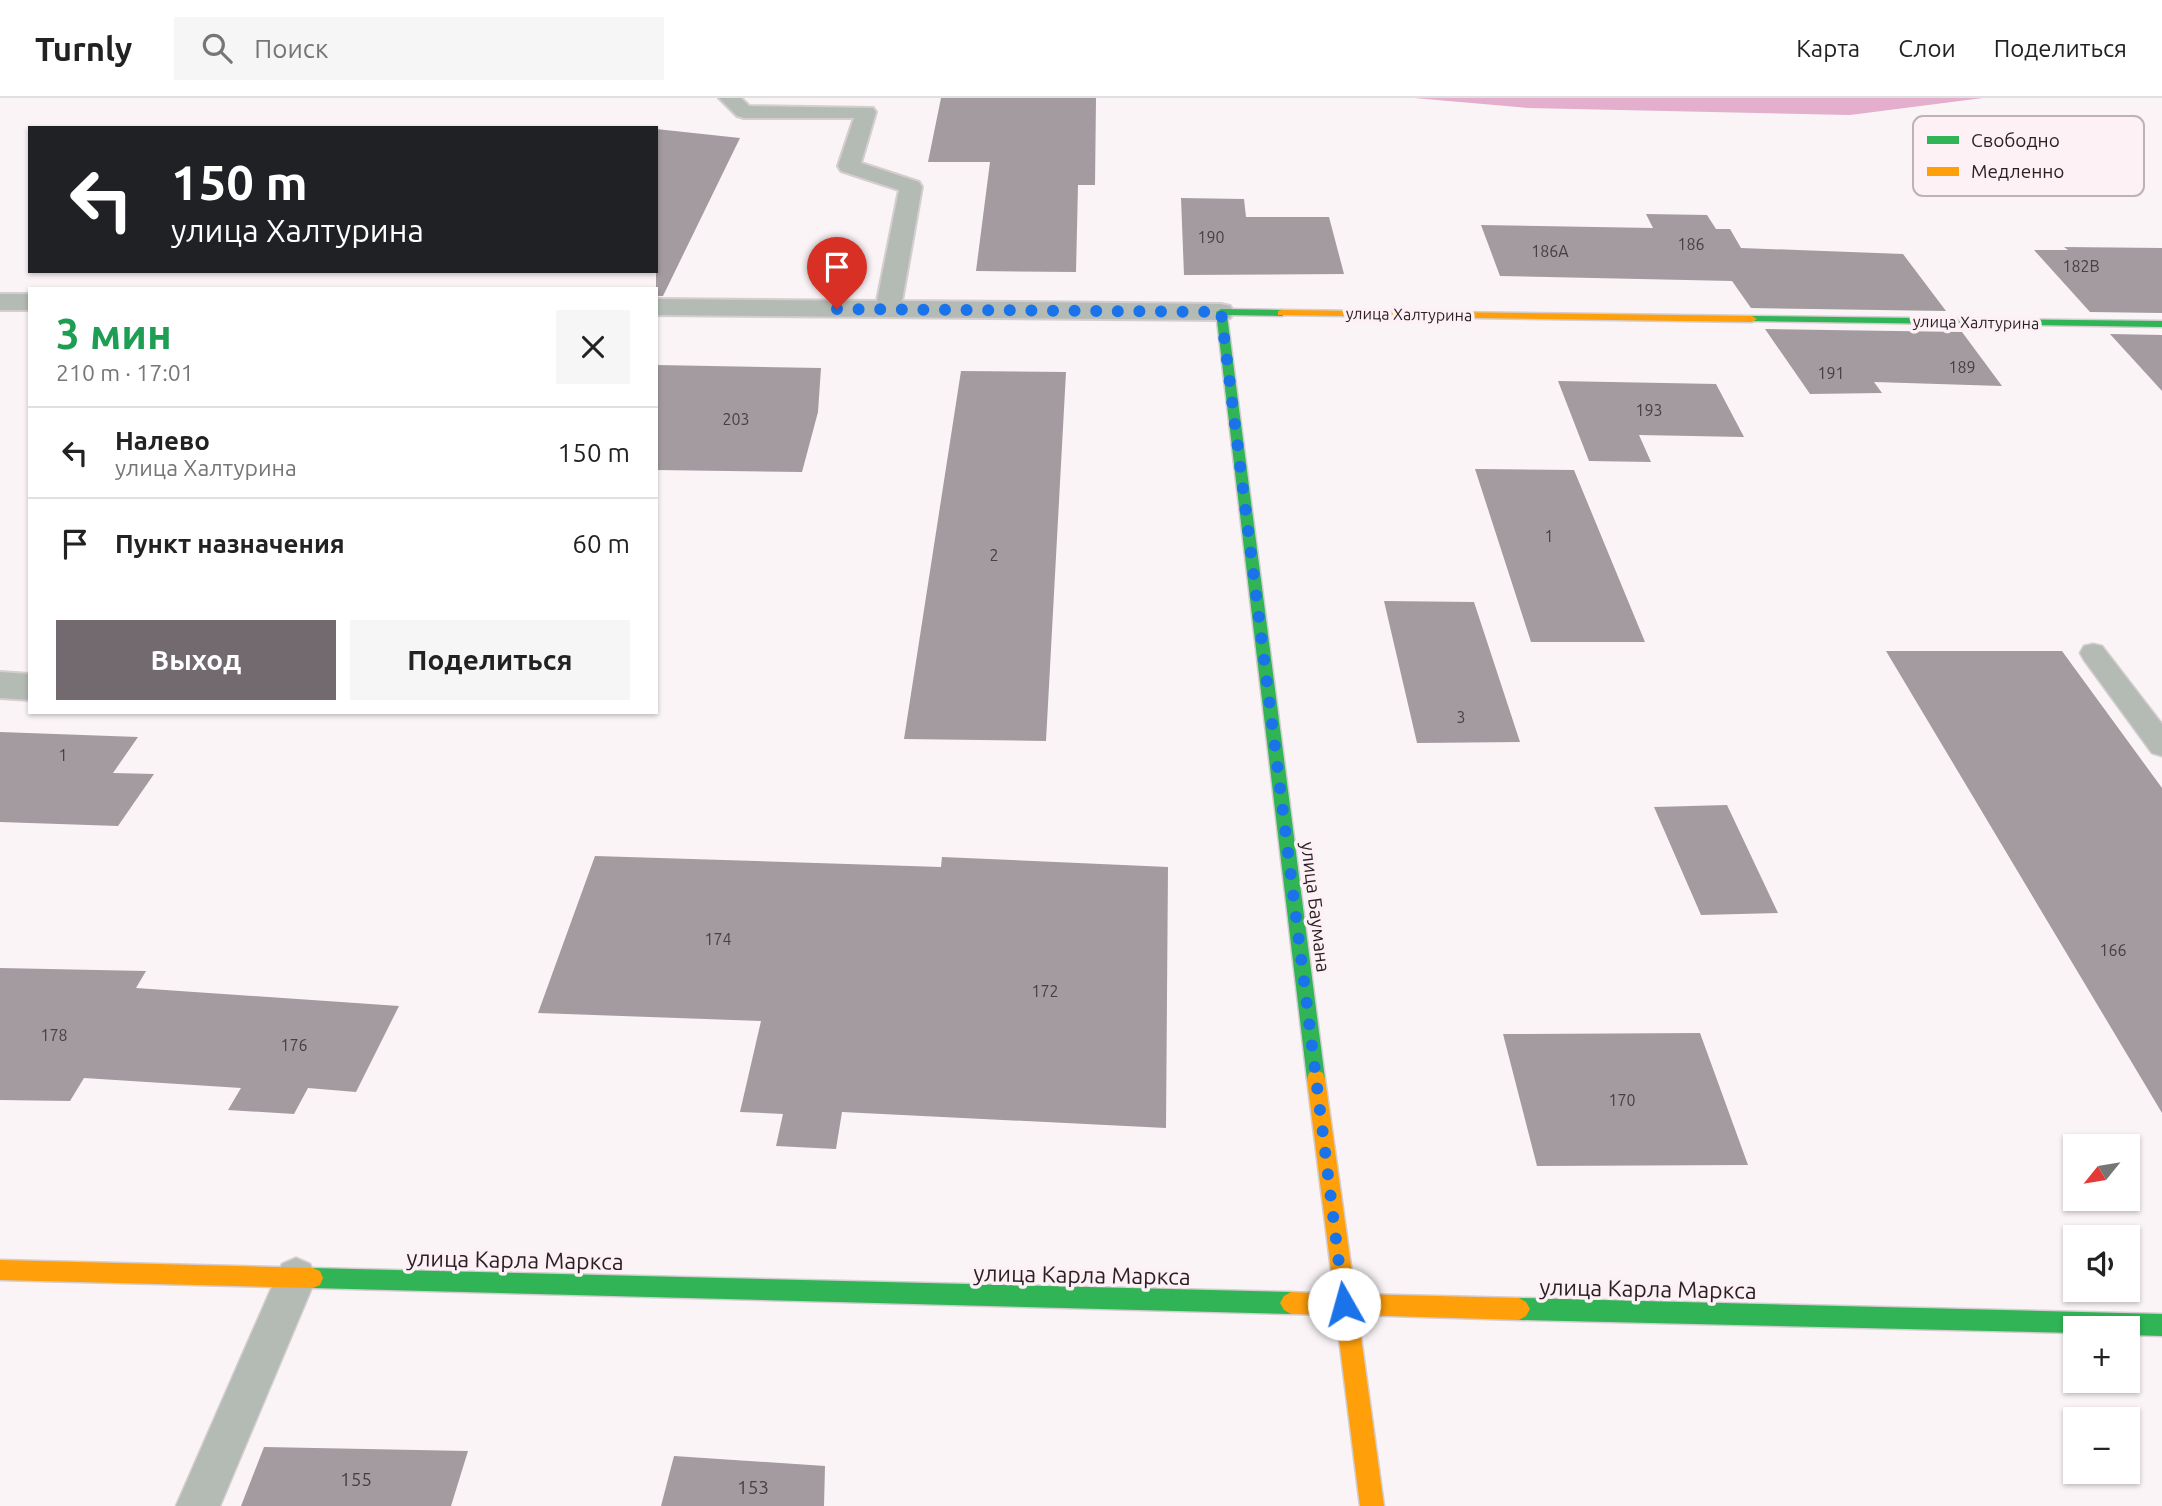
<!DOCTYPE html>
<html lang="ru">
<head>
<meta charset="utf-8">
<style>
  :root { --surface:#fff; --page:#f6f6f6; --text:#222; --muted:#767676; --line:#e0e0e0; --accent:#726a6e }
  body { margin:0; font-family:Ubuntu,sans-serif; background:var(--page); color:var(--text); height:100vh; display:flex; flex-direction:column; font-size:26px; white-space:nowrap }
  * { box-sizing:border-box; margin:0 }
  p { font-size:23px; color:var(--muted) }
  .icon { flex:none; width:38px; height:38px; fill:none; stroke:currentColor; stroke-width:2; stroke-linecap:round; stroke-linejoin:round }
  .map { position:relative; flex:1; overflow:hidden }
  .details { position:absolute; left:28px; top:189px; width:630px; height:427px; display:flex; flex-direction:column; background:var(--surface); border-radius:0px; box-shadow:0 2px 5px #0004 }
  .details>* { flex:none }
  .banner { position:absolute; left:28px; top:28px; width:630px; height:147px; border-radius:0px; box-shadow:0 2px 5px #0004; background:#202124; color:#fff; overflow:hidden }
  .needle { width:46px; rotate:240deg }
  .tools { position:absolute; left:2063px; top:1036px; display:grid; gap:14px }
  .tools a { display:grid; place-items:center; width:77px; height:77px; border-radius:0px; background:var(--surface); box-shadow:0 2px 5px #0004; font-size:35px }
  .pin { position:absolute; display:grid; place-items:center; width:60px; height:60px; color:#fff; margin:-72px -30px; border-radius:50% 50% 50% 0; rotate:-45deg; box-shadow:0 0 7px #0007 }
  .pin .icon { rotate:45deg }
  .me { position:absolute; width:77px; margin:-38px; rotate:353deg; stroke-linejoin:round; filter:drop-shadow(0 0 5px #0008) }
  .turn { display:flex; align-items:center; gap:24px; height:147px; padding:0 28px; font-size:32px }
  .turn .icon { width:91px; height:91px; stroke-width:2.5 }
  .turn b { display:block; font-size:49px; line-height:60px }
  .round { display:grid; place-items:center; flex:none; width:74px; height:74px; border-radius:0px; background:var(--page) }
  .summary { display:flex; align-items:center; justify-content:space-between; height:119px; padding:0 28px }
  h1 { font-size:42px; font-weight:700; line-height:52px; color:#1e9e55 }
  .action { display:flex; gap:14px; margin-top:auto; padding:14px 28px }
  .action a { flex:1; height:80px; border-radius:0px; background:var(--accent); color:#fff; font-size:28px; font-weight:700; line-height:80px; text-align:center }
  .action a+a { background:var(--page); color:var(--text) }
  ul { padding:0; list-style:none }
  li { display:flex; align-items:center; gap:21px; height:91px; padding:0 28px; border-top:2px solid var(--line) }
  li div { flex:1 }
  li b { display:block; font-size:26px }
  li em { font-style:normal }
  header { display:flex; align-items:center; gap:42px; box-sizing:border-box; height:98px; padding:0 35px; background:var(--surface); border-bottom:2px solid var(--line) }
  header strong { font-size:33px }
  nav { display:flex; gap:38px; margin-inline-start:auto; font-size:24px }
  .search { width:490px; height:63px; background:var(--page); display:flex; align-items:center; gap:18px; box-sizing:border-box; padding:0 24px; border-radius:0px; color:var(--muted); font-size:26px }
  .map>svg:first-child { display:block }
  .water { fill:#e3afcc }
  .building { fill:#a39b9f }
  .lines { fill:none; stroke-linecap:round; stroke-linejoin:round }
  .lane-casing { stroke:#d4ced1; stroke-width:3 }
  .street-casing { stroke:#d4ced1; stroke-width:4 }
  .fast-casing { stroke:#d4ced1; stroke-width:3 }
  .slow-casing { stroke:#d4ced1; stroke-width:3 }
  .lane { fill:#b4bbb4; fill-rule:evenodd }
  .street { fill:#b4bbb4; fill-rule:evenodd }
  .fast { fill:#30b455; fill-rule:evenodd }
  .slow { fill:#ff9f0a; fill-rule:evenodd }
  .route { stroke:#1a73e8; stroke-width:12; stroke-dasharray:0 21.6 }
  .labels { text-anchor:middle; stroke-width:7; stroke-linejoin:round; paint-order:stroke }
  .number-label { font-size:16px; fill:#483e43 }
  .far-street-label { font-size:16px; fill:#291f24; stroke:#fdf1f6 }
  .street-label { font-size:19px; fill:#291f24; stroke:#fdf1f6 }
  .near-number-label { font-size:19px; fill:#483e43 }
  .near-street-label { font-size:23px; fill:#291f24; stroke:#fdf1f6 }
  .key { fill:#fdf1f6; stroke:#bdb2b7; stroke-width:2 }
  .key-label { font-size:19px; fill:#291f24 }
</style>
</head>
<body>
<header>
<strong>Turnly</strong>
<div class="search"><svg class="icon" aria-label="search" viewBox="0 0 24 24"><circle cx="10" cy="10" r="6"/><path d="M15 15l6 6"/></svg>Поиск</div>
<nav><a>Карта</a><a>Слои</a><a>Поделиться</a></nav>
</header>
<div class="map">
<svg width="2162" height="1408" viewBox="0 0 2162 1408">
  <rect width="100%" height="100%" fill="#faf4f7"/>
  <path class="water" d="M1414 0H1983L1850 17 1528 10Z"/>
  <path class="building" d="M941 0H1096L1095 87H1078L1076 174 976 173 990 64H928Z
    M656 31 740 40 663 198H656Z
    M1181 100 1244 101 1246 119H1329L1344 176 1184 177Z
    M1646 116 1707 117 1716 131H1730L1741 150 1903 156 1946 213 1751 210 1732 183 1500 178 1481 127 1653 130Z
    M2064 149 2162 150V215L2090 214 2034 152H2068Z
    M1765 231 1962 234 2002 288 1874 284 1882 295 1810 296Z
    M2110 236 2162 237V293Z
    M656 267 821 270 818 314 802 374 656 372Z
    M961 273 1066 274 1046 643 904 641Z
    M1558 283 1716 286 1744 339 1639 337 1651 364 1589 363Z
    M1475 371 1574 372 1645 544H1531Z
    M1384 503 1474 504 1520 644 1417 645Z
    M1886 553H2062L2162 690V1015Z
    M0 634 138 639 113 675 154 676 118 728 0 724Z
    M1727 707 1778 815 1701 817 1654 709Z
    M595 758 941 769 942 759 1168 769 1166 1030 842 1014 836 1051 776 1048 783 1016 740 1014 761 923 538 915Z
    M0 870 146 873 136 890 399 908 356 994 308 990 294 1016 228 1012 241 990 84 980 70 1003 0 1002Z
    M1700 935 1748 1067 1537 1068 1503 936Z
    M264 1349 468 1353 451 1408H241Z
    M674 1358 825 1368 824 1408H661Z"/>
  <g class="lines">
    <defs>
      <path id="lane" d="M2093 546 2102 548 2162 626V658L2152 655 2084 562 2080 555 2084 548Z
        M296 1160 310 1166 316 1180 220 1408H176L282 1166Z"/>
      <path id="street" d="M719 0H741L749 8 873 10 876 14 861 65 919 84 922 89 902 203 1221 206 1230 208 1234 214 1230 220 1221 222 656 217V201L877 203 899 92 841 73 838 68 854 20H744L737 18Z
        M0 196H30V212H0Z
        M0 574 30 576V602L0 600Z"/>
      <path id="fast" d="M1221 211 1282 212 1287 215 1282 218 1227 217 1325 981 1323 987 1316 990 1309 987 1307 981 1216 214Z
        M1752 218 2162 223V229L1748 223 1747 221Z
        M313 1170 1291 1194 1298 1198 1302 1205 1298 1212 1291 1216 313 1190 306 1187 303 1180 306 1173Z
        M1519 1200 2162 1216V1238L2128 1237V1230H2076V1235L1519 1222 1512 1218 1508 1211 1512 1204Z"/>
      <path id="slow" d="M1282 212 1752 218 1757 221 1752 224 1278 217V213Z
        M1316 972 1323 975 1325 981 1355 1196 1519 1200 1526 1204 1530 1211 1526 1218 1519 1222 1358 1217 1384 1408H1360L1336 1217 1291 1216 1284 1212 1280 1205 1284 1198 1291 1194 1334 1196 1307 981 1309 975Z
        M0 1162 313 1170 320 1173 323 1180 320 1187 313 1190 0 1182Z"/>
    </defs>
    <use href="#lane" class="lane-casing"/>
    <use href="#street" class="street-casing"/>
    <use href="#fast" class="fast-casing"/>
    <use href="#slow" class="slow-casing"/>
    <use href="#lane" class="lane"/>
    <use href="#street" class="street"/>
    <use href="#fast" class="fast"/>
    <use href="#slow" class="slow"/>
  </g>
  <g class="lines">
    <path class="route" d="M837 211 1221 214 1344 1206"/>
  </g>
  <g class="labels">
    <g class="number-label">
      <text x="1211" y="145">190</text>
      <text x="1691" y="152">186</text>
      <text x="1550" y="159">186А</text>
      <text x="2081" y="174">182В</text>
      <text x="1962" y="275">189</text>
      <text x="1831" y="281">191</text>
      <text x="1649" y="318">193</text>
      <text x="736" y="327">203</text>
      <text x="1549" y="444">1</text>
      <text x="994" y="463">2</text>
      <text x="1461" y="625">3</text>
      <text x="63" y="663">1</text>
      <text x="718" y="847">174</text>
      <text x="2113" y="858">166</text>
      <text x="1045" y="899">172</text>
      <text x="54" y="943">178</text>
      <text x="294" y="953">176</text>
      <text x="1622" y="1008">170</text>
    </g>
    <g class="far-street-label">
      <text transform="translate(1409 216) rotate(1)" y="6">улица Халтурина</text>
      <text transform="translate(1976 224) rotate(1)" y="6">улица Халтурина</text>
    </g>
    <g class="street-label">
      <text transform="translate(1316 809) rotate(83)" y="7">улица Баумана</text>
    </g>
    <g class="near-number-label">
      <text x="356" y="1388">155</text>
      <text x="753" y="1396">153</text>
    </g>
    <g class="near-street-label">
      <text transform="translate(515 1162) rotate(1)" y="8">улица Карла Маркса</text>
      <text transform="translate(1082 1177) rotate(1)" y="8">улица Карла Маркса</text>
      <text transform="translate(1648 1191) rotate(1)" y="8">улица Карла Маркса</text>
    </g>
  </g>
  <rect x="1913" y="18" width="231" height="80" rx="10" class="key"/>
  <rect x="1927" y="38" width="32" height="8" fill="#30b455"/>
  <rect x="1927" y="69" width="32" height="9" fill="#ff9f0a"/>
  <g class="key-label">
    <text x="1971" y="49">Свободно</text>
    <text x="1971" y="80">Медленно</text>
  </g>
</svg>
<div class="tools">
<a><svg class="needle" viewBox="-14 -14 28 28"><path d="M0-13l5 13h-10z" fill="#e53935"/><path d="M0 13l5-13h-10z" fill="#767676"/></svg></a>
<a><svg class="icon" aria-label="sound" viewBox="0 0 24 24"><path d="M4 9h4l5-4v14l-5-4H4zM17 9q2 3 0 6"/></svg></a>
<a>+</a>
<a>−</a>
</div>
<div class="pin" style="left:837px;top:211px;background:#d93025"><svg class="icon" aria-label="arrive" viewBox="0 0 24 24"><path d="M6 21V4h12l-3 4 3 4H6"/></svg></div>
<svg class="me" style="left:1344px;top:1206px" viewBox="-20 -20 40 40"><circle r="19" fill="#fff"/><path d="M0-13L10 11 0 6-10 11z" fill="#1a73e8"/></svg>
<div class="banner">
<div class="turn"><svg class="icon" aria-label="left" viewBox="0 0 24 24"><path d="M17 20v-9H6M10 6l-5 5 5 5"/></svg><div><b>150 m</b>улица Халтурина</div></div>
</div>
<section class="details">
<div class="summary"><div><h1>3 мин</h1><p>210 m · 17:01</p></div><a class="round"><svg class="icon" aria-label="close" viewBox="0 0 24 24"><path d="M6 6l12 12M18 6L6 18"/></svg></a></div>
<ul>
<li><svg class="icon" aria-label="left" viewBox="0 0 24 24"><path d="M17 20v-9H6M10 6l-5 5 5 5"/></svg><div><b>Налево</b><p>улица Халтурина</p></div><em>150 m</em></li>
<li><svg class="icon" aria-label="arrive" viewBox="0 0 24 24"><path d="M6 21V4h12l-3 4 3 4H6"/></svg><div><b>Пункт назначения</b></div><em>60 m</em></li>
</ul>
<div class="action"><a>Выход</a><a>Поделиться</a></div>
</section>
</div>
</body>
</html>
